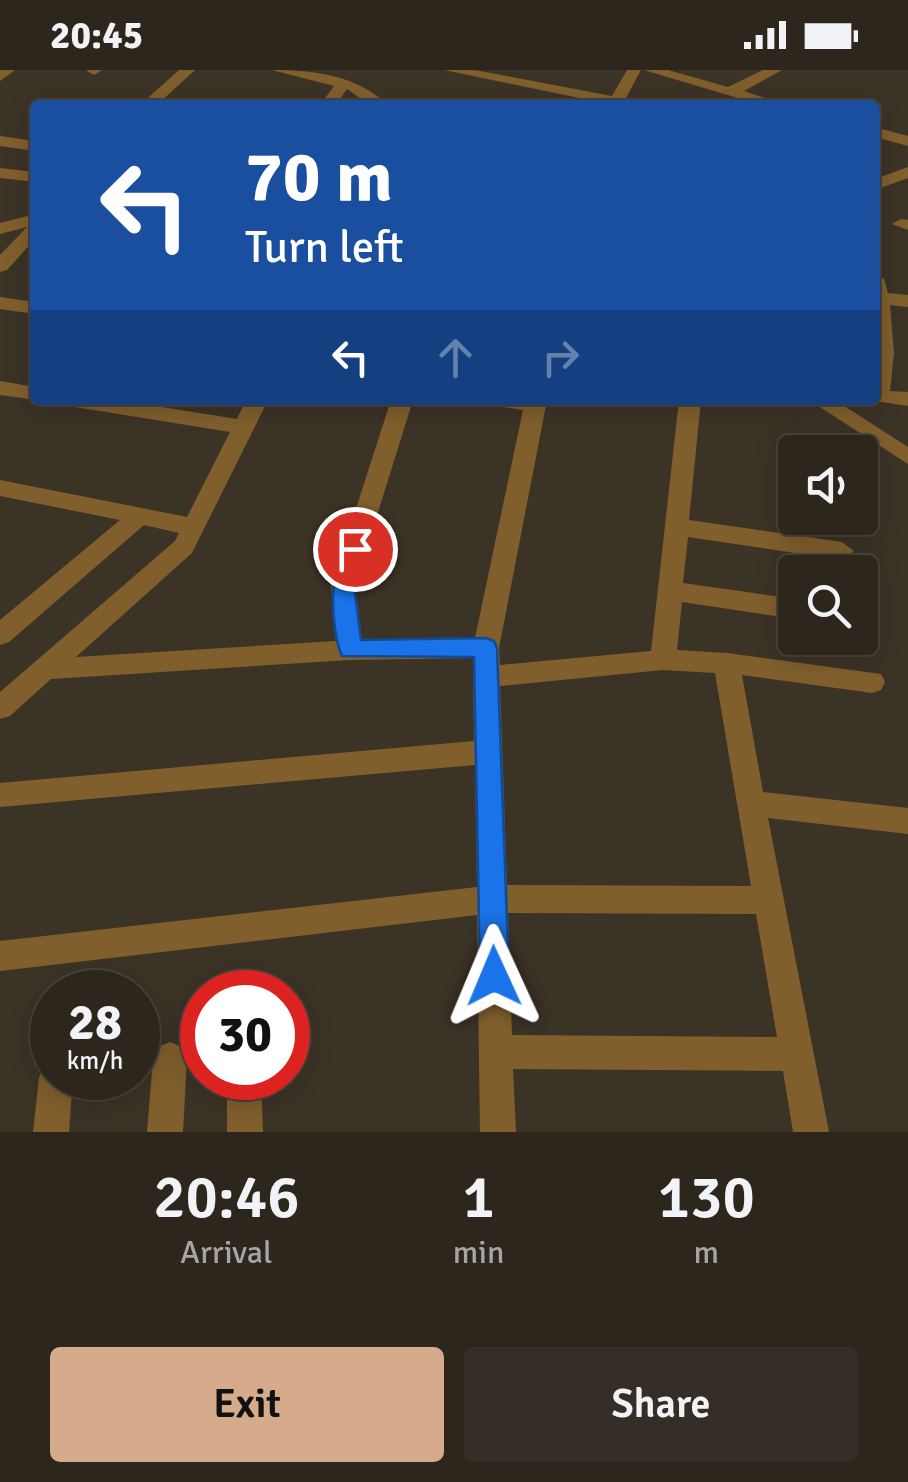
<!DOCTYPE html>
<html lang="en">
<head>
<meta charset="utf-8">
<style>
  :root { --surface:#2d261d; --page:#352e26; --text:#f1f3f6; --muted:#a7a5a4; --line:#48433b; --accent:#d6ab8b }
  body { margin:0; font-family:Signika,sans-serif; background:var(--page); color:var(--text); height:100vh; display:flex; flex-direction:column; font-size:38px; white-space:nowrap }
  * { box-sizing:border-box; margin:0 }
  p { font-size:32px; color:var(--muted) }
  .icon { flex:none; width:55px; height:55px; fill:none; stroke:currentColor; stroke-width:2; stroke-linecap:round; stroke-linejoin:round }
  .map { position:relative; height:1062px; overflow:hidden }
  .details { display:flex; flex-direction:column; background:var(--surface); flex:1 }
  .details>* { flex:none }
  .banner { position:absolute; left:30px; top:30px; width:850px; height:305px; border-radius:10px; box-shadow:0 5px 25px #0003,0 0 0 2px var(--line); background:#1a4fa0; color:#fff; overflow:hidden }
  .fabs { position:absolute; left:778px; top:365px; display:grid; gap:20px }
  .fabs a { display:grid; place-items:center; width:100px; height:100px; border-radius:10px; background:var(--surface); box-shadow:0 5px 25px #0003,0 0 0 2px var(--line); font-size:50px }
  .speed { position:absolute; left:30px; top:900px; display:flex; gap:20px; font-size:50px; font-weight:700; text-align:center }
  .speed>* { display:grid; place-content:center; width:130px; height:130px; border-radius:50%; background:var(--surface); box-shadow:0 5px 25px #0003,0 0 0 2px var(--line); line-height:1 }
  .speed small { font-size:25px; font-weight:400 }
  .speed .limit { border:15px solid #d22; background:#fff; color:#111 }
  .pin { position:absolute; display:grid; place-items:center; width:85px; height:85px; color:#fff; margin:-42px; border:5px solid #fff; border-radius:50%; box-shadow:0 2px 10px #0007 }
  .me { position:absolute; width:110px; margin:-55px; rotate:359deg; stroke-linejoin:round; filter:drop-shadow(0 0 8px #0008) }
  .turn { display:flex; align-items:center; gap:35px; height:210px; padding:0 50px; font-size:45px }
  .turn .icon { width:130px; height:130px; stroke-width:2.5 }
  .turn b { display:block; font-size:70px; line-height:85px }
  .lanes { display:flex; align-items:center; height:95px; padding:0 50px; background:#0003; justify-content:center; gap:50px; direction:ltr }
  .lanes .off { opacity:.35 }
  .eta { display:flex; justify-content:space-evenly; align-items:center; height:170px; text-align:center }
  .eta b { font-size:60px; font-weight:600; line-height:70px }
  .action { display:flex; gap:20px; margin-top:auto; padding:20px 50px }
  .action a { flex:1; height:115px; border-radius:10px; background:var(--accent); color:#111; font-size:40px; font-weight:600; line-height:115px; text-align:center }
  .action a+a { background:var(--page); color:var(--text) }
  .status { display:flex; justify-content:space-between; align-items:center; height:70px; padding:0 50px; background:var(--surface); direction:ltr }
  .status svg { height:28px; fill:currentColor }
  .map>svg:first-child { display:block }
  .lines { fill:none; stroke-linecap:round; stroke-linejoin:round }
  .minor { fill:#815f2d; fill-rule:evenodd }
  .route { fill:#1a73e8; stroke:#114b97; stroke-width:2.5 }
</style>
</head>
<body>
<div class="status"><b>20:45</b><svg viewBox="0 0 49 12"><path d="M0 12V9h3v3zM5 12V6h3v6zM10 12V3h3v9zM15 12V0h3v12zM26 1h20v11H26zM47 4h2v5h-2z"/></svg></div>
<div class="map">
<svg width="908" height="1062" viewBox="0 0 908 1062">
  <rect width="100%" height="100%" fill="#3c3327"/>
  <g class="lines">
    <path class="minor" d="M0 0H15L0 11Z
      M102 0 94 5 87 1V0Z
      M179 0H195L157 35H140Z
      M272 0C313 0 357 5 388 35H370L347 19 336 35H320L334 16Z
      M444 0H475L612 26 627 0H641L626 28 645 35H613Z
      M644 0H668L728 17 763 0H782L744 21 786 35H761Z
      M875 57 908 66V76L875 67Z
      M0 66 35 71V81L0 76Z
      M908 97V108L875 120V109Z
      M0 98 35 102V112L0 108Z
      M35 144V169L7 200 0 202V185L27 157 0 164V153Z
      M901 149 908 150V160L892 154Z
      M875 203 884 209 888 223 908 225V237L890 235 894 283 890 321 908 322V336L869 330H875Z
      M0 227 35 232V244L0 239Z
      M0 311 35 317 37 330 0 325Z
      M64 330H118L237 349 246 330H268L192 483 76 587 336 571 331 516 391 330H413L355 516 362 570 475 568 523 340 489 335 485 330H547L499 578 500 595 651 581 679 330H701L689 450 842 472 854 481 842 490 688 467 683 513 795 529V549L682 532 677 580 727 583 881 604 885 612 881 620 872 623 742 605 763 722 908 738V764L768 748 829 1062H793L783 1001 513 999 516 1062H480L477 845 0 901V871L477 817 475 695 0 737V713L474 671 473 588 350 590 51 609 10 646 0 649V622L175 471 179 463 144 455 9 572 0 575V550L120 450 0 426V410L187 447 230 362 75 337ZM663 600 715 603 751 816 507 815 500 616ZM508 843 756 844 777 967 512 965Z
      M809 330H835L908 377V394Z
      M170 972 182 977 187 989 183 1062H147L153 989 158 977Z
      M52 992V1008H73L69 1062H33L39 1008 44 996Z
      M227 1008H261L263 1062H227Z"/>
  </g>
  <path class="route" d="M355 471 366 479 354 516 361 570 486 568 494 571 497 578 509 906 505 916 494 920 484 916 480 906 474 587 342 586C331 563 325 480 355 471Z"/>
</svg>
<div class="fabs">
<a><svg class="icon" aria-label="sound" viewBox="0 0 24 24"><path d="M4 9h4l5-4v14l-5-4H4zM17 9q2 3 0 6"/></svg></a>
<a><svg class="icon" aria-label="search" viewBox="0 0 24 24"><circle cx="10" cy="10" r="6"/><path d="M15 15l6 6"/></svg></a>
</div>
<div class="speed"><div>28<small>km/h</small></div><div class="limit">30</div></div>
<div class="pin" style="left:355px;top:479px;background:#d93025"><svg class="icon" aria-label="arrive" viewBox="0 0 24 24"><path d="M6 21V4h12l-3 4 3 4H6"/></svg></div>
<svg class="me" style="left:494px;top:906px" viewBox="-20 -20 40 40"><path d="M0-17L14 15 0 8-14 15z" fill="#1a73e8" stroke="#fff" stroke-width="4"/></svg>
<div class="banner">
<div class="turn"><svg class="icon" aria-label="left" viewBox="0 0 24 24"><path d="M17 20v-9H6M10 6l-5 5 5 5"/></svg><div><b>70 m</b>Turn left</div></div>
<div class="lanes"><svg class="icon" aria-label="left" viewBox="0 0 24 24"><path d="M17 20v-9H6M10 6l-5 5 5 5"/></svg><svg class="icon off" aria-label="ahead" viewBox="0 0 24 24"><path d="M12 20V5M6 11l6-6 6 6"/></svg><svg class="icon off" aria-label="right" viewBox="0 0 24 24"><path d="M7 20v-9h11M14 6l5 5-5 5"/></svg></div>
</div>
</div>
<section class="details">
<div class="eta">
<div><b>20:46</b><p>Arrival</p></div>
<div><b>1</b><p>min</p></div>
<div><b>130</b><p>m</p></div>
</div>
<div class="action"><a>Exit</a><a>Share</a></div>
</section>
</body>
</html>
